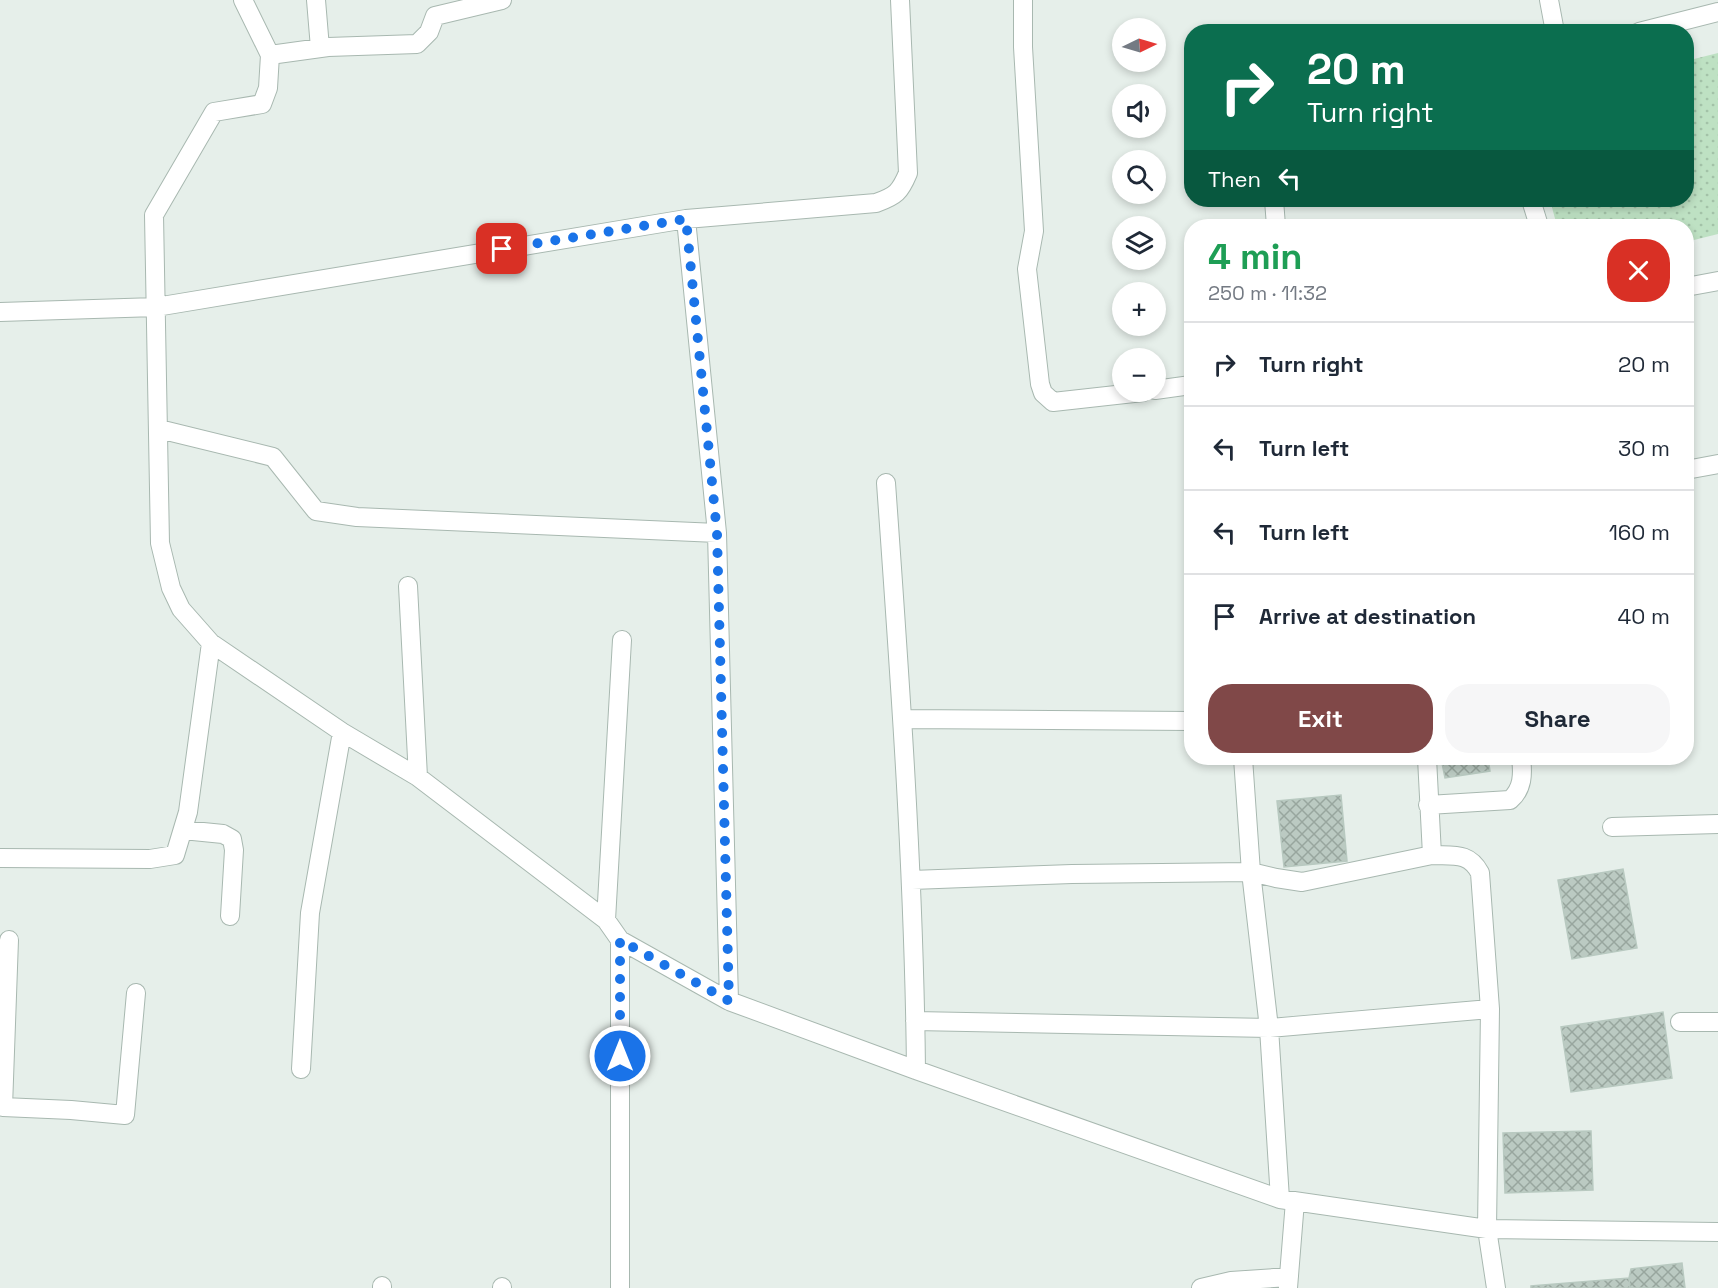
<!DOCTYPE html>
<html lang="en">
<head>
<meta charset="utf-8">
<style>
  :root { --surface:#fff; --page:#f6f6f7; --text:#1f2937; --muted:#747a83; --line:#e0e1e3; --accent:#804848 }
  body { margin:0; font-family:"Space Grotesk",sans-serif; background:var(--page); color:var(--text); height:100vh; display:flex; flex-direction:column; font-size:22px; white-space:nowrap }
  * { box-sizing:border-box; margin:0 }
  p { font-size:20px; color:var(--muted) }
  .icon { flex:none; width:33px; height:33px; fill:none; stroke:currentColor; stroke-width:2; stroke-linecap:round; stroke-linejoin:round }
  .map { position:relative; flex:1; overflow:hidden }
  .panel { position:absolute; left:1184px; top:219px; width:510px; height:546px; display:flex; flex-direction:column; background:var(--surface); border-radius:24px; box-shadow:0 3px 9px #0003 }
  .panel>* { flex:none }
  .top-card { position:absolute; left:1184px; top:24px; width:510px; height:183px; border-radius:24px; box-shadow:0 3px 9px #0003; background:#0b6e4f; color:#fff; overflow:hidden }
  .needle { width:39px; rotate:85deg }
  .controls { position:absolute; left:1112px; top:18px; display:grid; gap:12px }
  .controls a { display:grid; place-items:center; width:54px; height:54px; border-radius:50%; background:var(--surface); box-shadow:0 3px 9px #0003; font-size:30px }
  .pin { position:absolute; display:grid; place-items:center; width:51px; height:51px; color:#fff; margin:-26px; border-radius:12px; box-shadow:0 3px 9px #0006 }
  .me { position:absolute; width:66px; margin:-33px; rotate:0deg; stroke-linejoin:round; filter:drop-shadow(0 0 4px #0008) }
  .turn { display:flex; align-items:center; gap:21px; height:126px; padding:0 24px; font-size:27px }
  .turn .icon { width:78px; height:78px; stroke-width:2.5 }
  .turn b { display:block; font-size:42px; line-height:51px }
  .then { display:flex; align-items:center; height:57px; padding:0 24px; background:#0003; gap:12px; font-size:22px }
  .round { display:grid; place-items:center; flex:none; width:63px; height:63px; border-radius:24px; background:var(--page) }
  .headline { display:flex; align-items:center; justify-content:space-between; height:102px; padding:0 24px }
  h1 { font-size:36px; font-weight:700; line-height:45px; color:#1e9e55 }
  .action { display:flex; gap:12px; margin-top:auto; padding:12px 24px }
  .action a { flex:1; height:69px; border-radius:24px; background:var(--accent); color:#fff; font-size:24px; font-weight:700; line-height:69px; text-align:center }
  .action a+a { background:var(--page); color:var(--text) }
  ul { padding:0; list-style:none }
  li { display:flex; align-items:center; gap:18px; height:84px; padding:0 24px; border-top:2px solid var(--line) }
  li div { flex:1 }
  li b { display:block; font-size:22px }
  li em { font-style:normal }
  .map>svg:first-child { display:block }
  .park { fill:url(#park-dots) }
  .building { fill:url(#building-cross-hatch); stroke:#b8c9c0; stroke-width:1.5 }
  .lines { fill:none; stroke-linecap:round; stroke-linejoin:round }
  .minor-casing { stroke:#a8b8b0; stroke-width:20 }
  .minor { stroke:#fff; stroke-width:18 }
  .route { stroke:#1a73e8; stroke-width:10; stroke-dasharray:0 18 }
</style>
</head>
<body>
<div class="map">
<svg width="1718" height="1288" viewBox="0 0 1718 1288">
  <defs>
    <pattern id="park-dots" width="8" height="8" patternUnits="userSpaceOnUse" patternTransform="scale(1.5)"><rect width="8" height="8" fill="#bee1c3"/><path d="M2 2h.1M6 6h.1" fill="none" stroke="#a3c2a8" stroke-width="1.8" stroke-linecap="round"/></pattern>
    <pattern id="building-cross-hatch" width="8" height="8" patternUnits="userSpaceOnUse" patternTransform="scale(1.5)"><rect width="8" height="8" fill="#bbcac2"/><path d="M0 0l8 8M0 8l8-8" fill="none" stroke="#98a69e"/></pattern>
  </defs>
  <rect width="100%" height="100%" fill="#e6efea"/>
  <path class="park" d="M1718 53V234L1686 242V226H1557L1550 200H1686V61Z"/>
  <path class="building" d="M1441 758H1488L1490 771 1445 778Z
    M1341 795 1347 861 1284 867 1277 801Z
    M1623 869 1637 948 1572 959 1558 880Z
    M1663 1012 1672 1078 1571 1092 1561 1027Z
    M1591 1131 1593 1190 1505 1193 1503 1133Z
    M1682 1263 1685 1288H1630L1629 1278 1631 1269Z
    M1629 1278 1630 1288H1531V1286Z"/>
  <g class="lines">
    <defs>
      <path id="minor" d="M243 0 270 55
        M316 0 320 48
        M502 0 435 16 429 32 417 44 328 47 270 55 268 88 262 104 214 112 154 215 160 543 171 588 181 609 211 643 342 732 418 777 606 920 620 940 729 1001 916 1070 1280 1199 1487 1229 1718 1232
        M1023 0V47L1034 231 1027 269 1040 384 1043 393 1053 402 1143 392
        M1549 0 1555 32
        M1639 32 1718 12
        M1274 200 1276 226
        M1531 200 1539 226
        M686 219 717 533 729 1001
        M1686 287 1718 281
        M0 312 156 307 686 219 876 203C896 196 900 192 908 173L900 0
        M1155 390 1191 385
        M159 429 273 457 316 511 357 517 717 533
        M1686 470 1718 464
        M886 483C900 679 914 874 916 1070
        M408 586 418 777
        M903 719 1191 721
        M1243 758 1251 872 1269 1028 1280 1199
        M1428 805 1510 800C1523 789 1523 774 1521 758
        M1612 827 1718 824
        M183 830 223 834 232 839 234 850 230 916
        M1432 855C1454 856 1469 852 1480 873L1490 1009
        M0 858 150 859 175 855 188 812 211 643
        M912 880 1072 874 1251 872 1276 878 1302 882 1432 855 1427 758
        M606 920 622 640
        M9 940 3 1107 71 1110 125 1115 136 993
        M915 1021 1269 1028 1490 1009 1487 1229 1496 1288
        M1680 1022H1718
        M301 1069 310 913 342 732
        M382 1288V1286
        M502 1288V1287
        M620 1288V940
        M1201 1288 1231 1281 1289 1277
        M1288 1288 1295 1201"/>
    </defs>
    <use href="#minor" class="minor-casing"/>
    <use href="#minor" class="minor"/>
  </g>
  <g class="lines">
    <path class="route" d="M502 249 686 219 717 533 729 1001 620 940V1056"/>
  </g>
</svg>
<div class="controls">
<a><svg class="needle" viewBox="-14 -14 28 28"><path d="M0-13l5 13h-10z" fill="#e53935"/><path d="M0 13l5-13h-10z" fill="#747a83"/></svg></a>
<a><svg class="icon" aria-label="sound" viewBox="0 0 24 24"><path d="M4 9h4l5-4v14l-5-4H4zM17 9q2 3 0 6"/></svg></a>
<a><svg class="icon" aria-label="search" viewBox="0 0 24 24"><circle cx="10" cy="10" r="6"/><path d="M15 15l6 6"/></svg></a>
<a><svg class="icon" aria-label="layers" viewBox="0 0 24 24"><path d="M12 4l9 5-9 5-9-5zM3 14l9 5 9-5"/></svg></a>
<a>+</a>
<a>−</a>
</div>
<div class="pin" style="left:502px;top:249px;background:#d93025"><svg class="icon" aria-label="arrive" viewBox="0 0 24 24"><path d="M6 21V4h12l-3 4 3 4H6"/></svg></div>
<svg class="me" style="left:620px;top:1056px" viewBox="-20 -20 40 40"><circle r="17" fill="#1a73e8" stroke="#fff" stroke-width="3"/><path d="M0-11L8 9 0 5-8 9z" fill="#fff"/></svg>
<div class="top-card">
<div class="turn"><svg class="icon" aria-label="right" viewBox="0 0 24 24"><path d="M7 20v-9h11M14 6l5 5-5 5"/></svg><div><b>20 m</b>Turn right</div></div>
<div class="then">Then<svg class="icon" aria-label="left" viewBox="0 0 24 24"><path d="M17 20v-9H6M10 6l-5 5 5 5"/></svg></div>
</div>
<section class="panel">
<div class="headline"><div><h1>4 min</h1><p>250 m · 11:32</p></div><a class="round" style="background:#d93025;color:#fff"><svg class="icon" aria-label="close" viewBox="0 0 24 24"><path d="M6 6l12 12M18 6L6 18"/></svg></a></div>
<ul>
<li><svg class="icon" aria-label="right" viewBox="0 0 24 24"><path d="M7 20v-9h11M14 6l5 5-5 5"/></svg><div><b>Turn right</b></div><em>20 m</em></li>
<li><svg class="icon" aria-label="left" viewBox="0 0 24 24"><path d="M17 20v-9H6M10 6l-5 5 5 5"/></svg><div><b>Turn left</b></div><em>30 m</em></li>
<li><svg class="icon" aria-label="left" viewBox="0 0 24 24"><path d="M17 20v-9H6M10 6l-5 5 5 5"/></svg><div><b>Turn left</b></div><em>160 m</em></li>
<li><svg class="icon" aria-label="arrive" viewBox="0 0 24 24"><path d="M6 21V4h12l-3 4 3 4H6"/></svg><div><b>Arrive at destination</b></div><em>40 m</em></li>
</ul>
<div class="action"><a>Exit</a><a>Share</a></div>
</section>
</div>
</body>
</html>
